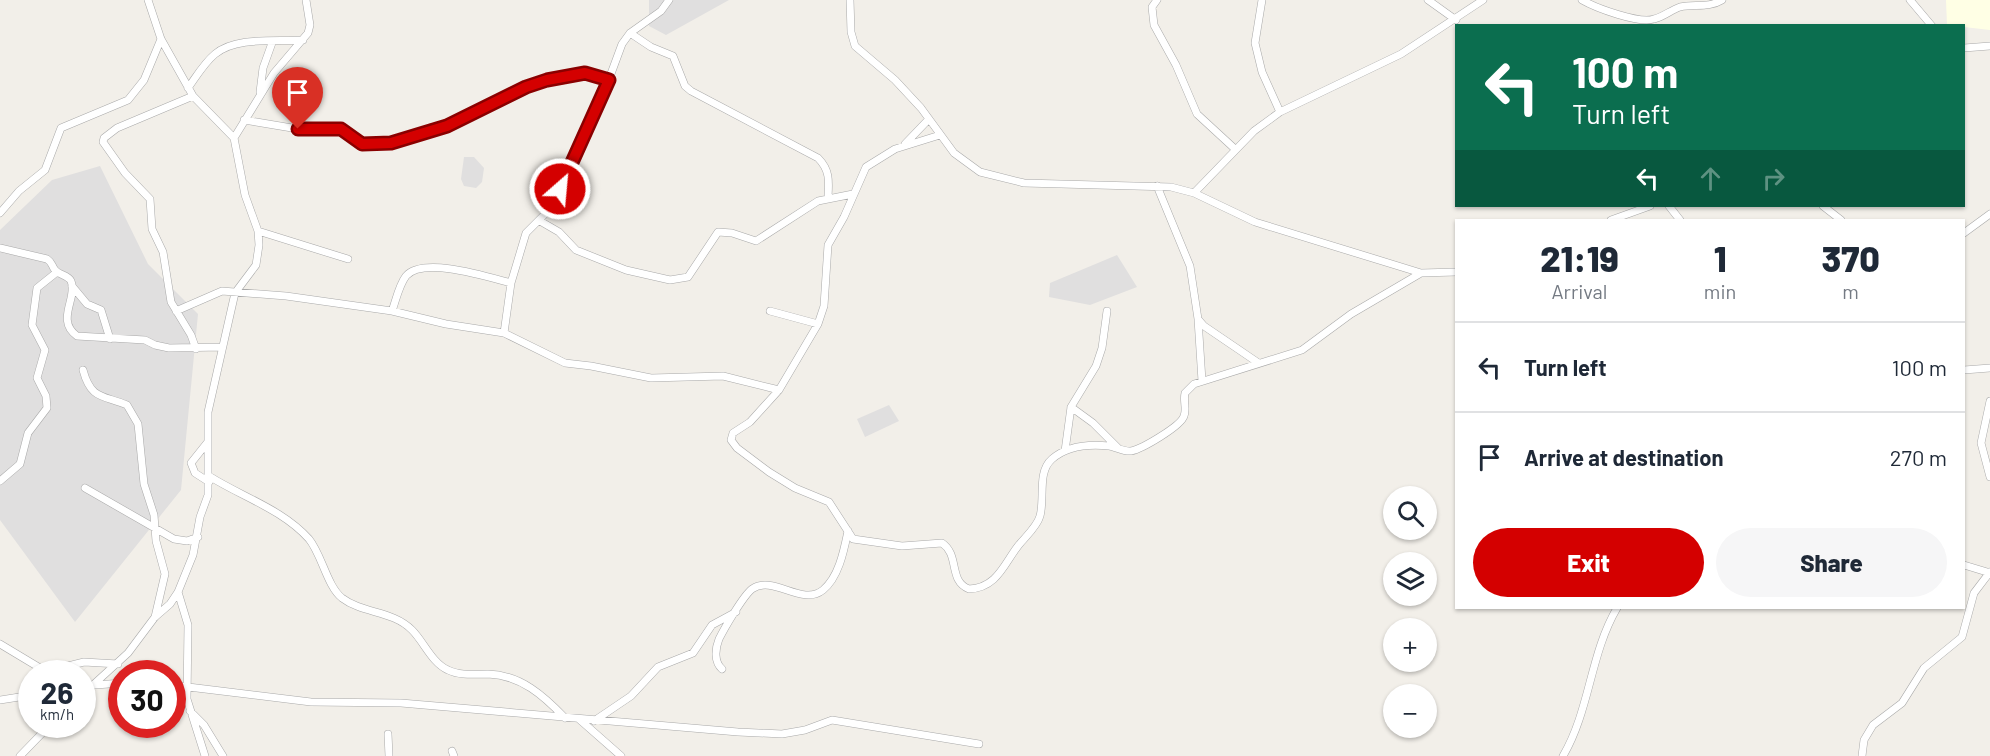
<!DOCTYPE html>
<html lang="en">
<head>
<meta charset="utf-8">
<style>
  :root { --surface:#fff; --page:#f6f6f7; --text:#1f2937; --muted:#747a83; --line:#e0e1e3; --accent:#d40000 }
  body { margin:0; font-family:Barlow,sans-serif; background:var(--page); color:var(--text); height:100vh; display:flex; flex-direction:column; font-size:22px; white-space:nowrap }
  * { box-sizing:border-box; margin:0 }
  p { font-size:20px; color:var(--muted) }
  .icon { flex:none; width:33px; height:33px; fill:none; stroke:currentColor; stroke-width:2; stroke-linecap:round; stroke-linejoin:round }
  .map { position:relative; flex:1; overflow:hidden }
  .drawer { position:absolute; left:1455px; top:219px; width:510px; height:390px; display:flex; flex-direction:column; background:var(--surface); border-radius:0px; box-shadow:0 2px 4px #0004 }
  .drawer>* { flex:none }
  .top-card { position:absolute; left:1455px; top:24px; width:510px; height:183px; border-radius:0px; box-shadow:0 2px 4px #0004; background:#0b6e4f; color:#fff; overflow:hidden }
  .tools { position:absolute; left:1383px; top:486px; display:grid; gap:12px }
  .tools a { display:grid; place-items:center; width:54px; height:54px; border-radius:50%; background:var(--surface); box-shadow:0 2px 4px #0004; font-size:30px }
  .speed { position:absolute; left:18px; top:660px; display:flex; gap:12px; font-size:30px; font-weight:700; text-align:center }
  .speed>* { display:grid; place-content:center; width:78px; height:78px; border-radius:50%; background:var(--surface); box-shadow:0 2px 4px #0004; line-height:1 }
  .speed small { font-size:15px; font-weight:400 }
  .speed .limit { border:9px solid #d22; background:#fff; color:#111 }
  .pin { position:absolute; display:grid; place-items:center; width:51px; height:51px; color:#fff; margin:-62px -26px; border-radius:50% 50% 50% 0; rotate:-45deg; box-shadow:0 0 6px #0007 }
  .pin .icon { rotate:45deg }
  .me { position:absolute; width:66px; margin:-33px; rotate:27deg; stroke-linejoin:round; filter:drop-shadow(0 0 4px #0008) }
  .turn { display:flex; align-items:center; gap:21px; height:126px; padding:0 18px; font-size:27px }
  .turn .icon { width:78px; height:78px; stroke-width:2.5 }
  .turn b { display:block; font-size:42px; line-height:51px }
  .lanes { display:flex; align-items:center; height:57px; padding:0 18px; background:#0003; justify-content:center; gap:30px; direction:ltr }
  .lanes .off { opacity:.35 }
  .eta { display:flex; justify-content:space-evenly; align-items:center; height:102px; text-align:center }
  .eta b { font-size:36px; font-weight:800; line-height:42px }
  .button { display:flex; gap:12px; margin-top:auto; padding:12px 18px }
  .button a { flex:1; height:69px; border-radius:36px; background:var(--accent); color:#fff; font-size:24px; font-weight:800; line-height:69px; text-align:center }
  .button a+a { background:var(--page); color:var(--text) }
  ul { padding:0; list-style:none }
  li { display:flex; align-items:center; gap:18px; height:90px; padding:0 18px; border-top:2px solid var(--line) }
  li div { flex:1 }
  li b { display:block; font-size:22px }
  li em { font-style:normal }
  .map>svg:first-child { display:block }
  .residential { fill:#e0dfdf }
  .education { fill:#ffffe5 }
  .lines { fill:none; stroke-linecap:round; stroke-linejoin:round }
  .minor-casing { stroke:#a9a9a9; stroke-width:8 }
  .minor { stroke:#fff; stroke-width:7 }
  .route-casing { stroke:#8a0000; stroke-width:15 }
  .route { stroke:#d40000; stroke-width:10 }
</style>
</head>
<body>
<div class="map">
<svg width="1990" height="756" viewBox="0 0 1990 756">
  <rect width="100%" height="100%" fill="#f2efe9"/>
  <path class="residential" d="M649 0H729L666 35 649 26Z
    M464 157H474L484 168 482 182 476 188 464 186 461 179Z
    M100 166 148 264 198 314 181 490 75 622 0 520V230L52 180Z
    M1117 255 1137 287 1090 305 1049 297 1050 283Z
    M889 405 899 421 865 437 857 419Z"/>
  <path class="education" d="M1946 0H1990V30L1947 25Z"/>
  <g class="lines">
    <defs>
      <path id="minor" d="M850 0 851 32 855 46 895 80 921 108 954 153 980 172 1024 183 1171 187 1194 193 1255 222 1421 273
        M1157 0 1152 7 1154 25 1176 65 1197 114 1235 149
        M1262 0 1255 43 1262 72 1280 112
        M1428 0 1456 20
        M1582 0C1596 8 1639 24 1654 19 1663 17 1671 10 1680 7 1695 4 1709 8 1722 0
        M1910 0 1932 26
        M630 33 651 47 673 56 685 86 691 91 818 158C830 170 829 181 828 197
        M1964 48 1990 46
        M188 88C196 77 204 63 215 54 236 36 277 42 303 40
        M260 92 263 68 272 43
        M193 96 117 128 104 138 103 142 125 173 150 199 152 229 163 252 171 302 191 335 196 349
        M244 120 298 129H341L362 144 391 143 447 126 526 87 547 80 585 73 609 80
        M940 135 895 149 866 167 844 217 828 245 824 306 818 324 779 390 750 422 733 433 731 440 737 448 769 472 795 488 829 502 853 539 902 546 942 543C960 555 948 581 969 589 997 588 1004 564 1018 546 1025 537 1037 527 1040 516 1045 498 1037 472 1052 459 1067 446 1090 444 1109 446 1116 447 1124 452 1131 451 1142 449 1181 426 1184 416 1187 409 1183 401 1185 393L1194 384 1302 350 1351 314 1421 273 1456 272
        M234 138 274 73 308 33 310 25 306 0
        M905 144 929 119
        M1157 186 1190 266 1198 319 1204 326 1257 362
        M1194 193 1254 131 1280 112 1401 54 1483 0
        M1669 206 1680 220
        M1823 206 1841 220
        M0 213 19 191 45 170 61 128 128 100 144 80 161 39
        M1611 220 1650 206
        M540 221 559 232 576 250 626 270 670 280 688 277 718 232 732 233 756 241 818 201 853 194
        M258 231 348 259
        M1964 233 1990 214
        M0 248 47 259C53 263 51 265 55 270 59 275 68 275 71 281 78 298 55 320 77 336L145 340 155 345 169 348 222 347
        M72 286 87 304 101 310 110 339
        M176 311 222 291 286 296 392 311 446 324 504 333 565 363 591 366 651 378 723 376 779 390
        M392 311C396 300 399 285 406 276 423 256 488 277 511 283
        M770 311 818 324
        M1198 319 1202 381
        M504 333 511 283 526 233 546 213 566 177 602 98 622 44 630 33 661 11 669 0
        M83 370C91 400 103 395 127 405L138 424 144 484 154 515 156 541 165 574 155 617
        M1964 370 1990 368
        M1990 401 1981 443 1990 477
        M1071 407 1093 423 1118 448
        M207 443 191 463 195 473 209 482
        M1065 451 1071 407 1096 366 1102 348 1107 311
        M209 476C242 497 282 509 309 539 322 555 327 586 342 598 363 614 392 610 412 630 424 642 432 663 448 670 460 676 475 674 488 674 521 675 544 696 565 718
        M0 481 20 464 28 433 47 408 46 396 37 378 45 350 32 325 37 288 57 272
        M85 488 174 539 187 541 198 537
        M1964 565 1990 573
        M178 592 188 625 187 699 205 756
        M0 644 40 668H60L84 662 118 664
        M722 669C714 662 715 649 719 639 724 629 743 596 752 589 773 574 802 607 823 590 839 577 844 550 848 531
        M172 685 311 702 401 703 738 732 782 734 805 730 832 720 979 744
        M82 686 122 683
        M82 695 128 653 155 617 170 604 178 592 193 555 200 517 208 495V412L235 293 256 265 259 245 258 231 245 195 234 138 193 96 161 39 148 0
        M0 700 32 695
        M190 711 204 725 223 756
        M579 719 621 756
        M594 721 631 696 658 667 693 653 712 625 736 612
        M388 734 389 756
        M452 751 454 756
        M20 756 51 724
        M1563 756C1590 710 1590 654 1617 608
        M1862 756 1864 740 1873 725 1902 703 1924 668 1962 637 1974 593 1990 572"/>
    </defs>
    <use href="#minor" class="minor-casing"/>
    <use href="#minor" class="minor"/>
  </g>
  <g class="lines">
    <defs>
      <path id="route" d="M298 129H341L362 144 391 143 447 126 526 87 547 80 585 73 609 80 560 189"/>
    </defs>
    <use href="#route" class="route-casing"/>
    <use href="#route" class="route"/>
  </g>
</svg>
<div class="tools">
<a><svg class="icon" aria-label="search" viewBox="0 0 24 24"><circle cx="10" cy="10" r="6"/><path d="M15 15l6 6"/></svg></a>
<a><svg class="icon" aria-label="layers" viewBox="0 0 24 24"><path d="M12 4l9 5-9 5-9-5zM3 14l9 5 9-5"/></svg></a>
<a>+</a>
<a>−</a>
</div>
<div class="speed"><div>26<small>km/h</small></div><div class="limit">30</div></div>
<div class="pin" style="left:298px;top:129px;background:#d93025"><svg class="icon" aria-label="arrive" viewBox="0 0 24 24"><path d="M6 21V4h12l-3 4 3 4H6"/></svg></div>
<svg class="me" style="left:560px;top:189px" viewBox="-20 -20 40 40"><circle r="17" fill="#d40000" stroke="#fff" stroke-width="3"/><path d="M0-11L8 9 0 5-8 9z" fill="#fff"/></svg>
<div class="top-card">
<div class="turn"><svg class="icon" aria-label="left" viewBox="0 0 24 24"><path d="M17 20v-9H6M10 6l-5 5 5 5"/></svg><div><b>100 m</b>Turn left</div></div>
<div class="lanes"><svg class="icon" aria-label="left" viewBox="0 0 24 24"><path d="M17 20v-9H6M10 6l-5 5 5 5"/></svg><svg class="icon off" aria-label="ahead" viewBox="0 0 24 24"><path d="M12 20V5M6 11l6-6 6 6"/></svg><svg class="icon off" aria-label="right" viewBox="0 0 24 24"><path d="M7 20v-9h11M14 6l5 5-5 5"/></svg></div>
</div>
<section class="drawer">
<div class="eta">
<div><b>21:19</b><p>Arrival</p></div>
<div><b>1</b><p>min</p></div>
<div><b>370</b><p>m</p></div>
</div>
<ul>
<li><svg class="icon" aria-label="left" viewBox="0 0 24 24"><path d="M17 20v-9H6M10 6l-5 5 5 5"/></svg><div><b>Turn left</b></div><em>100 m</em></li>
<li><svg class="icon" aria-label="arrive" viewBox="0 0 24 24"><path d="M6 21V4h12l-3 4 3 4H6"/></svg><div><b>Arrive at destination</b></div><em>270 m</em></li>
</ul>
<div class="button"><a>Exit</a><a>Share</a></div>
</section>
</div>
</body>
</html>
